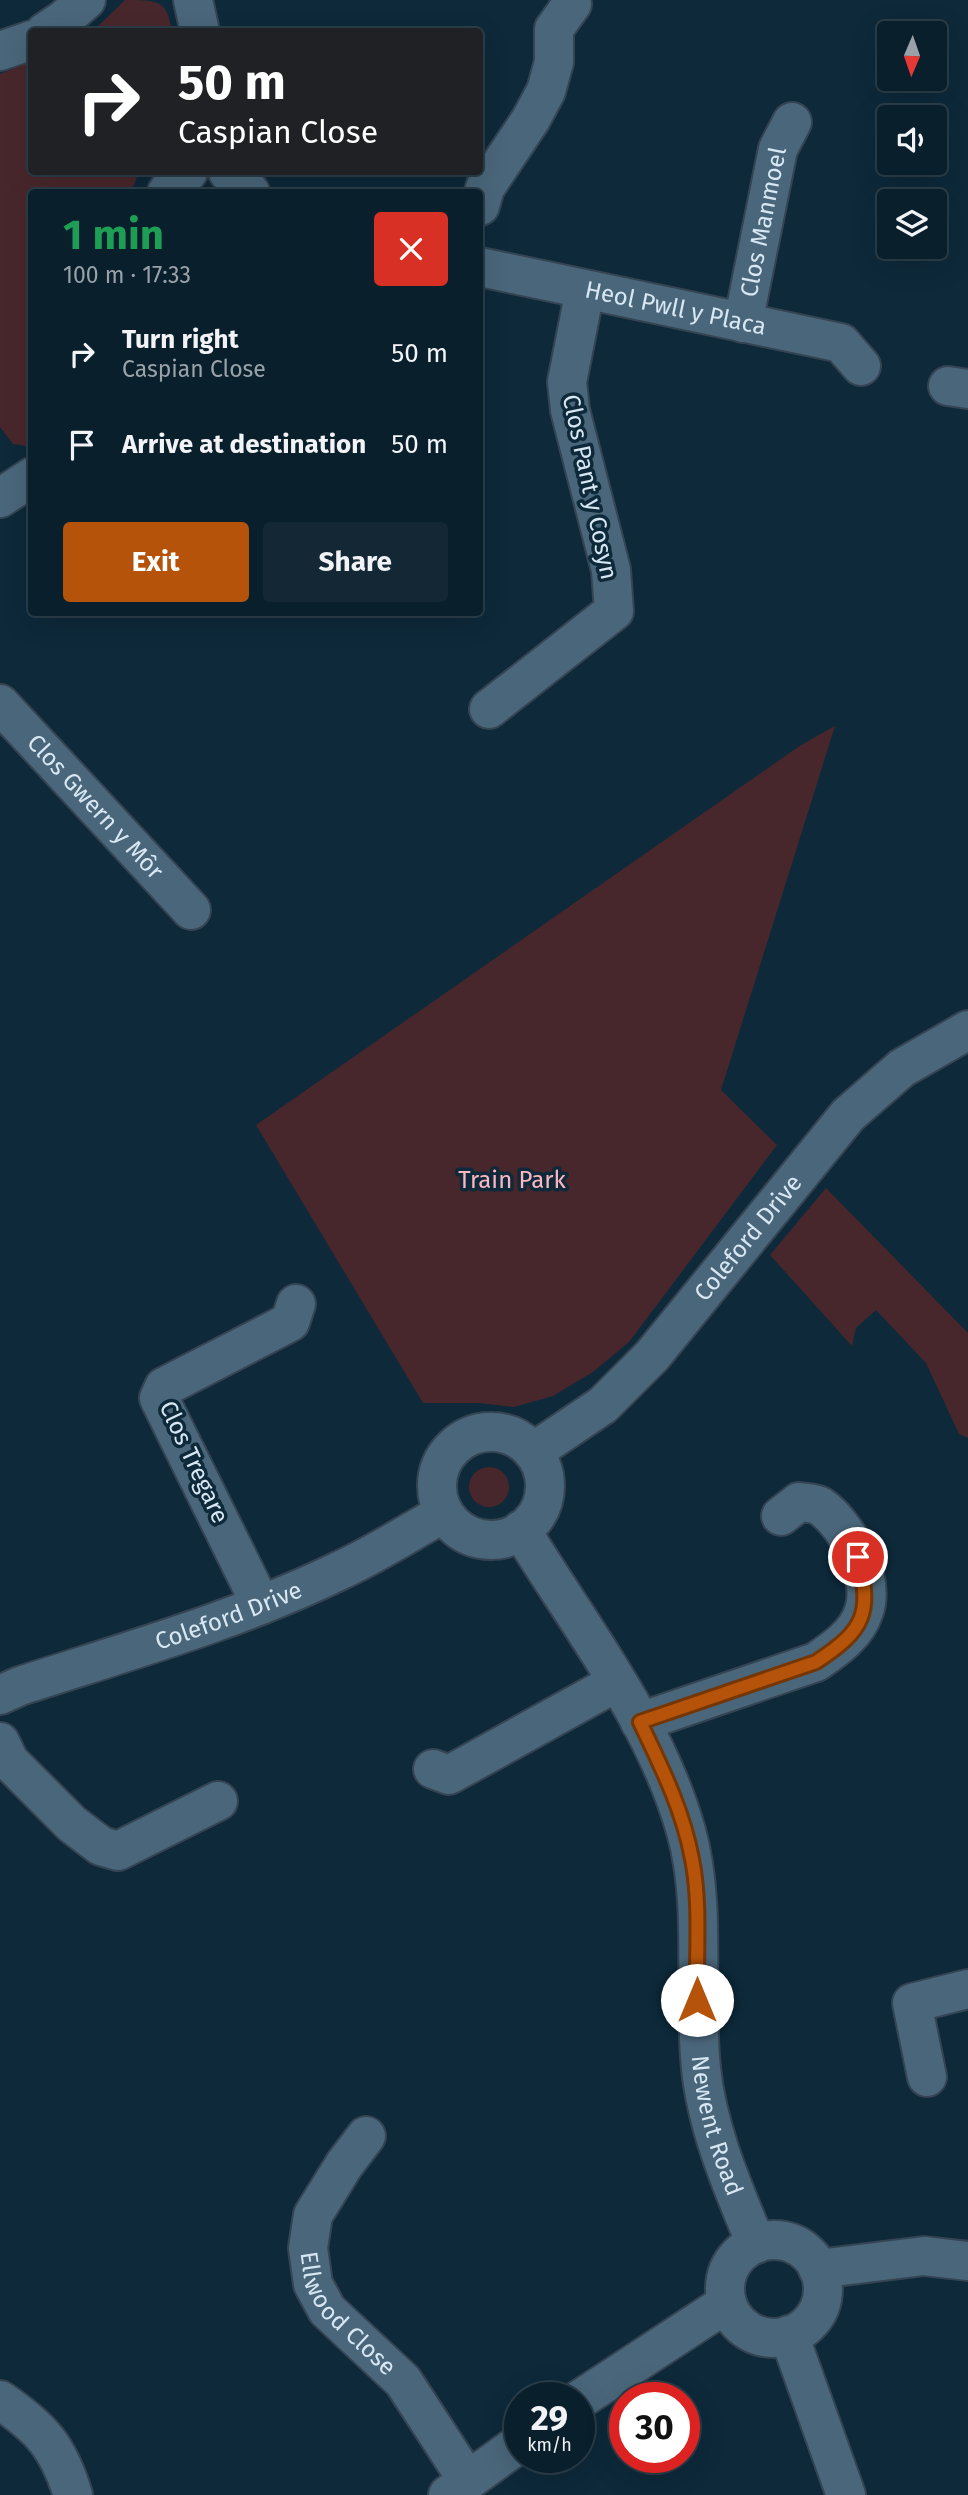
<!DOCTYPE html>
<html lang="en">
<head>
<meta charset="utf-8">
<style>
  :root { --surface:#0a1f2c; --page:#132734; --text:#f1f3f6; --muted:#99a2a9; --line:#2a3d48; --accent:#b45309 }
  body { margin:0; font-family:"Fira Sans",sans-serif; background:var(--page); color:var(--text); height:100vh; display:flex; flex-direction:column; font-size:26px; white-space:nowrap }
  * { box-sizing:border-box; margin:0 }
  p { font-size:23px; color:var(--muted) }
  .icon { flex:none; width:38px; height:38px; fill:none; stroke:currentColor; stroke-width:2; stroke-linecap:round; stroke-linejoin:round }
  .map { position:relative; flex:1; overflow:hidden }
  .side { position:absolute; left:28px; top:189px; width:455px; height:427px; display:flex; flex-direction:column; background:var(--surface); border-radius:7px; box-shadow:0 7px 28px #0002,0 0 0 2px var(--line) }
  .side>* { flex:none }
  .hud { position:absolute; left:28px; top:28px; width:455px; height:147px; border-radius:7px; box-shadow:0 7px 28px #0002,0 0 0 2px var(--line); background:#202124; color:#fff; overflow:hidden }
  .needle { width:46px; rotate:182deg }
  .buttons { position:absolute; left:877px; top:21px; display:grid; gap:14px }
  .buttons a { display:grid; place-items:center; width:70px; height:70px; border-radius:7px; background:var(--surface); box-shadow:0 7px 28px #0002,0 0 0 2px var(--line); font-size:35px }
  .speed { position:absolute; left:504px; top:2382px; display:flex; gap:14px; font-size:35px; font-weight:700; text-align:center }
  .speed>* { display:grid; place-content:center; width:91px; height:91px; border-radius:50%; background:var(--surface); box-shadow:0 7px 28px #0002,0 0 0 2px var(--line); line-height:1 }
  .speed small { font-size:18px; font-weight:400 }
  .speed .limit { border:10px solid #d22; background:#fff; color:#111 }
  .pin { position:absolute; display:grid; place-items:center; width:60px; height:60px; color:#fff; margin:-30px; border:4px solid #fff; border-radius:50%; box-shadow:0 2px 7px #0007 }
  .me { position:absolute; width:77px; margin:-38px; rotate:0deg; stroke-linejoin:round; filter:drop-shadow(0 0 5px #0008) }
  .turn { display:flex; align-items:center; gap:24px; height:147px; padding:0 35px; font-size:32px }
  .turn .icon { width:91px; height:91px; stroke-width:2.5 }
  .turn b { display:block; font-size:49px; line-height:60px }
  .round { display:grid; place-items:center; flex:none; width:74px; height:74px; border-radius:7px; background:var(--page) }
  .overview { display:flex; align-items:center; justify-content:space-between; height:119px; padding:0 35px }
  h1 { font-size:42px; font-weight:700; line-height:52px; color:#1e9e55 }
  .cta { display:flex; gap:14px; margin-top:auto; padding:14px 35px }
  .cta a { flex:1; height:80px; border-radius:7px; background:var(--accent); color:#fff; font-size:28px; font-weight:700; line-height:80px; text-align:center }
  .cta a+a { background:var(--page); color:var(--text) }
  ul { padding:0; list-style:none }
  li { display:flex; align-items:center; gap:21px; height:91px; padding:0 35px }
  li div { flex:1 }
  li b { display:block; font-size:26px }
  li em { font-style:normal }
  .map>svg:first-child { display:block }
  .green { fill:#48272c }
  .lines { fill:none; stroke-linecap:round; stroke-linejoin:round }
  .minor-casing { stroke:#344453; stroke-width:42 }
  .minor { stroke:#4a667a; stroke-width:38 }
  .route-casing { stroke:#753606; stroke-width:18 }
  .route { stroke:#b45309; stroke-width:12 }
  .labels { text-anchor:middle; stroke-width:7; stroke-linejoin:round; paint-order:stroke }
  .street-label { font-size:24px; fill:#d7e7f3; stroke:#0d293a }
  .park-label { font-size:24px; fill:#fdb7c1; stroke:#0d293a }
</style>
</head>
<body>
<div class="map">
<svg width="968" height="2495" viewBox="0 0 968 2495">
  <rect width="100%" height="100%" fill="#0d293a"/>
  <path class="green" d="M125 0C158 0 167 0 172 31H93Z
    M31 61 32 172H139L131 192H32V442L26 446 13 444 0 427V74Z
    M835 726 721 1090 777 1145 629 1342 593 1372 553 1396 514 1407 479 1403H423L256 1125 801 745Z
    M826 1188 968 1333V1438L959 1434 926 1363 876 1310 856 1328 852 1346 770 1255Z
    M469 1487a20 20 0 1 1 40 0a20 20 0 1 1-40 0Z"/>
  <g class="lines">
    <defs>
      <g id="minor">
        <path d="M193 0 200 32"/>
        <path d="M45 32 63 20 86 0"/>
        <path d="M0 51 32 40"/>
        <path d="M228 172 235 175 250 192"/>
        <path d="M167 192 180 175 188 172"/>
        <path d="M480 206 485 188 531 119 546 91 554 62V29L572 4"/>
        <path id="s1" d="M480 267 841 343 861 366"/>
        <path id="s2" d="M743 323 778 149 792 122"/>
        <path d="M948 386 968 389"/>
        <path d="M0 498 32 477"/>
        <path id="s3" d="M0 704 191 910"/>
        <path d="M489 709 614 611 611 570 570 410 567 382 585 290"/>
        <circle cx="491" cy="1486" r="54"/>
        <path id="s4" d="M533 1452 603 1405 652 1356 848 1115 902 1068 968 1030"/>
        <path id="s5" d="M521 1530C580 1627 655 1721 686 1831 707 1905 693 1991 701 2068 707 2129 733 2188 756 2244"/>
        <path d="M261 1605 159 1398 164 1387 290 1322 296 1304"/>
        <path id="s6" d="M0 1695 20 1686C128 1651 238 1620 341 1570 376 1554 410 1532 444 1513"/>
        <path d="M640 1722 816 1662C835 1649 857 1634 864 1611 875 1578 848 1525 820 1506 815 1503 806 1503 799 1502L781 1516"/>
        <path d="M0 1742 9 1761 72 1824 101 1846 118 1851 218 1801"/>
        <path d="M433 1769 449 1775 617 1682"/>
        <path d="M927 2077 912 2003 968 1989"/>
        <path id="s7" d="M366 2136 344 2165 313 2215 308 2248 313 2284 327 2310 403 2381 468 2481"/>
        <circle cx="774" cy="2289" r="49"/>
        <path d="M818 2269 924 2256 968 2261"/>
        <path d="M789 2335 846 2495"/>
        <path d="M0 2400C41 2428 58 2446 73 2495"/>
        <path d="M579 2400 727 2303"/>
        <path d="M448 2495 520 2443"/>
      </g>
    </defs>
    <use href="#minor" class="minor-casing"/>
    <use href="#minor" class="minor"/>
  </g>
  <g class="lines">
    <defs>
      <path id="route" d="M697 2000C696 1953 701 1904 692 1859 683 1810 661 1766 640 1722L816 1662C865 1630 872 1613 858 1557"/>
    </defs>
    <use href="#route" class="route-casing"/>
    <use href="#route" class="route"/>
  </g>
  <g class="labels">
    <g class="street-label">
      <text dy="8" stroke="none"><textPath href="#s2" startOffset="103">Clos Manmoel</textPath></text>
      <text dy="8" stroke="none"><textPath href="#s1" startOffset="200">Heol Pwll y Placa</textPath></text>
      <text transform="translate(590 487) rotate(78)" y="8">Clos Pant y Cosyn</text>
      <text dy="8" stroke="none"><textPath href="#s3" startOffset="140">Clos Gwern y Môr</textPath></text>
      <text dy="8" stroke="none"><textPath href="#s4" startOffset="306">Coleford Drive</textPath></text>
      <text transform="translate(194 1462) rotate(65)" y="8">Clos Tregare</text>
      <text dy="8" stroke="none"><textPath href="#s6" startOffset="242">Coleford Drive</textPath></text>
      <text dy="8" stroke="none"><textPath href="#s5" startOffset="642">Newent Road</textPath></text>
      <text dy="8" stroke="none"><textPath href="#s7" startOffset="208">Ellwood Close</textPath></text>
    </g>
    <g class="park-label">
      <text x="512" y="1188">Train Park</text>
    </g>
  </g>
</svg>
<div class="buttons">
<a><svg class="needle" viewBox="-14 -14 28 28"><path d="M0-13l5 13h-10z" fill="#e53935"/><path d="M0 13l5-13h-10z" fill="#99a2a9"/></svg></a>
<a><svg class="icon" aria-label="sound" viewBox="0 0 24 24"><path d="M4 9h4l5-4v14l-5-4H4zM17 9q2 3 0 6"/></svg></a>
<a><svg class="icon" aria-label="layers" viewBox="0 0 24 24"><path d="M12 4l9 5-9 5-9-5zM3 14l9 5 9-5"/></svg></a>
</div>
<div class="speed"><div>29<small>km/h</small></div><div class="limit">30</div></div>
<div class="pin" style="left:858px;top:1557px;background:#d93025"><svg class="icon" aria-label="arrive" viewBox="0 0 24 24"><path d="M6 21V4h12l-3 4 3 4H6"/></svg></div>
<svg class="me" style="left:697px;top:2000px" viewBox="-20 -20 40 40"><circle r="19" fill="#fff"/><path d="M0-13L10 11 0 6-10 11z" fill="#b45309"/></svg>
<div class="hud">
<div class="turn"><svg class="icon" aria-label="right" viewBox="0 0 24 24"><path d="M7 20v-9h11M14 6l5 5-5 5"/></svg><div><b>50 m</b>Caspian Close</div></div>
</div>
<section class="side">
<div class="overview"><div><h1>1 min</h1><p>100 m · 17:33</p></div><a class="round" style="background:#d93025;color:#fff"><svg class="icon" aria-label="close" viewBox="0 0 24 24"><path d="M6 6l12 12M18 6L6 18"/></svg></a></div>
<ul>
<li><svg class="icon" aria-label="right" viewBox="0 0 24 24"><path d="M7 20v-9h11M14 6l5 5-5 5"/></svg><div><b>Turn right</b><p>Caspian Close</p></div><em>50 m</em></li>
<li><svg class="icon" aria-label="arrive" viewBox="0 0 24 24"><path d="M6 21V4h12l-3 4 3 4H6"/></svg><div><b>Arrive at destination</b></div><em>50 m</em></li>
</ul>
<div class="cta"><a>Exit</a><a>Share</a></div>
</section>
</div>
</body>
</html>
